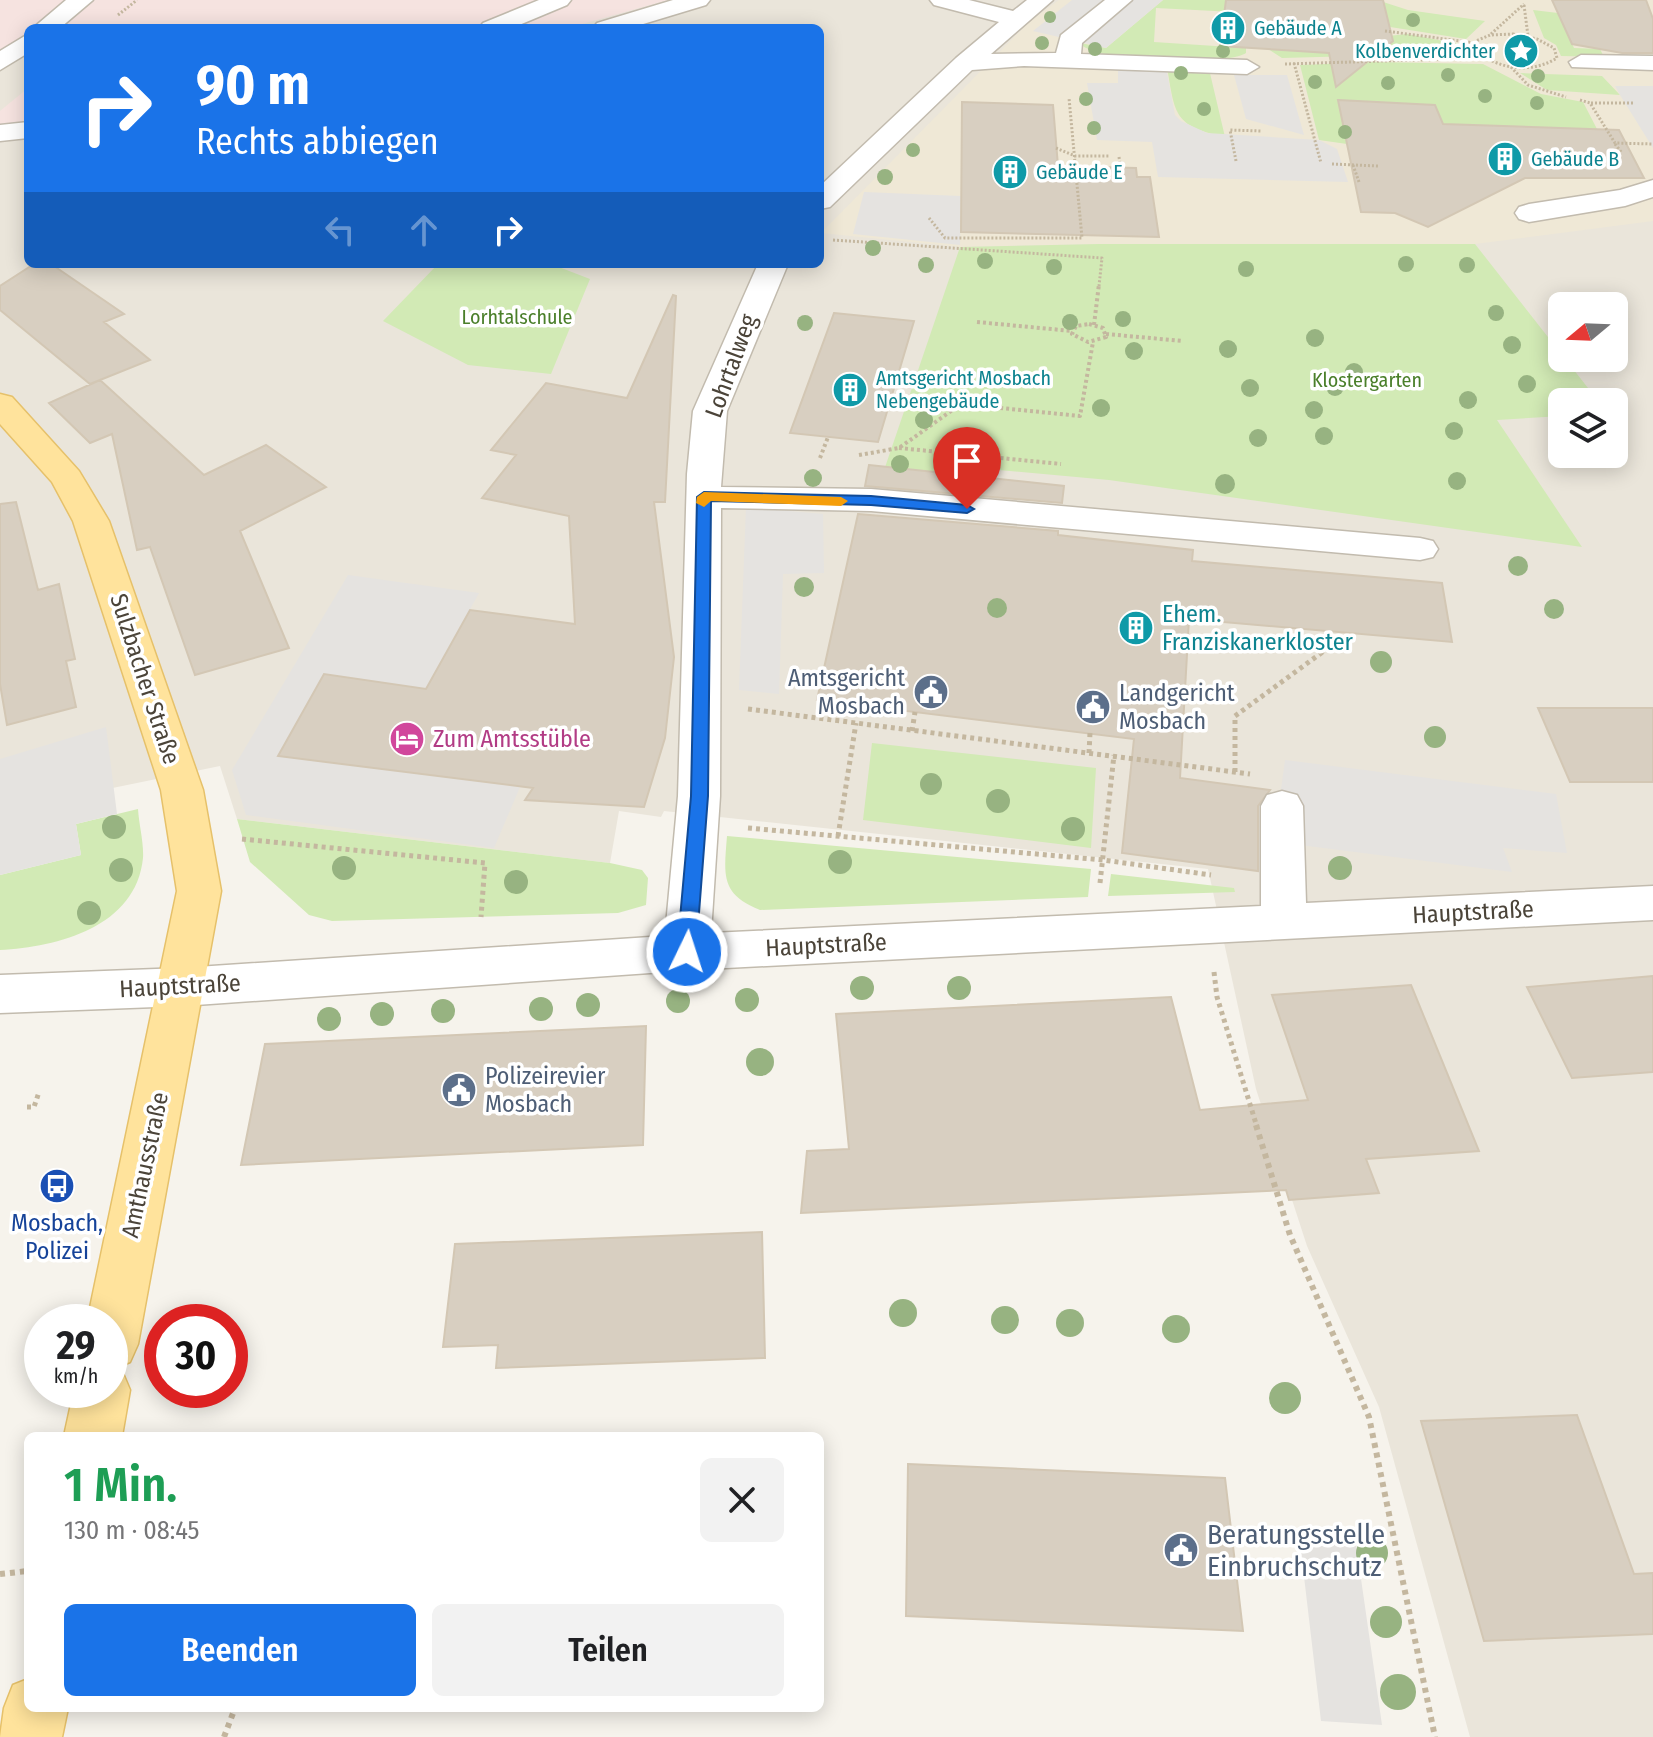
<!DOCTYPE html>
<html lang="de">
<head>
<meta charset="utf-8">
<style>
  :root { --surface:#fff; --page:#f2f2f2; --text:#202124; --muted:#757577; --accent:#1a73e8 }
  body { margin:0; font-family:"Fira Sans Condensed",sans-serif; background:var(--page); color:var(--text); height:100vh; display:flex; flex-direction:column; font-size:30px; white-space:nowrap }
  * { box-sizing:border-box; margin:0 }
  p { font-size:26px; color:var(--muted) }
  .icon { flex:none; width:44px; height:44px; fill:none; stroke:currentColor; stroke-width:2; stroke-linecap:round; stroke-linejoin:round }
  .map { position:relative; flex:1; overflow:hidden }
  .drawer { position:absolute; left:24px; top:1432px; width:800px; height:280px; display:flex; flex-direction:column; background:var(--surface); border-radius:12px; box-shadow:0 4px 20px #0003 }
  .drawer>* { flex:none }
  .guide { position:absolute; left:24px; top:24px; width:800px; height:244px; border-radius:12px; box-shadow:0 4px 20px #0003; background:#1a73e8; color:#fff; overflow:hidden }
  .needle { width:52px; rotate:251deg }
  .buttons { position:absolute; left:1548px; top:292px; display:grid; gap:16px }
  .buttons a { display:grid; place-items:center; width:80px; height:80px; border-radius:12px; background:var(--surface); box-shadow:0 4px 20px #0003; font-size:40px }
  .speed { position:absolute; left:24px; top:1304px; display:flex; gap:16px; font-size:40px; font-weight:700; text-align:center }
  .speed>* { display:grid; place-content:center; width:104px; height:104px; border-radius:50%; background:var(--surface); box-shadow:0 4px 20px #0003; line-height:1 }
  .speed small { font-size:20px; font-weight:400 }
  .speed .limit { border:12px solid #d22; background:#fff; color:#111 }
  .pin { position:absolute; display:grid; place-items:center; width:68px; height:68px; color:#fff; margin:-82px -34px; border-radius:50% 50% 50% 0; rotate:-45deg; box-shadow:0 0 8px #0007 }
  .pin .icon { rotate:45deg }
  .me { position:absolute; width:88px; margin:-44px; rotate:4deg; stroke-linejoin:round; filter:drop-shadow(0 0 6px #0008) }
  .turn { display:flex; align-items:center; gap:28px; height:168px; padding:0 40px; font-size:36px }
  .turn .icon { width:104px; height:104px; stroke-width:2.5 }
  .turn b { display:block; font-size:56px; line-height:68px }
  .lanes { display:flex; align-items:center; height:76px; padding:0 40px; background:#0003; justify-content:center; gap:40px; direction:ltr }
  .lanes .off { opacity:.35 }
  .round { display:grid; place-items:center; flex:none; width:84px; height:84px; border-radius:12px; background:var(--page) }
  .headline { display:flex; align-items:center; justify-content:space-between; height:136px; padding:0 40px }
  h1 { font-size:48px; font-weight:600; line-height:60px; color:#1e9e55 }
  .primary-button { display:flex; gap:16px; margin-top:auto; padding:16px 40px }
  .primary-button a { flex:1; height:92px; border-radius:12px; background:var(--accent); color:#fff; font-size:32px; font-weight:600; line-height:92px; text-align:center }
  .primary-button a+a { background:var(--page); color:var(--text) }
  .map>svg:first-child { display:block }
  .residential { fill:#eae5da; fill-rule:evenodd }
  .education { fill:#efe8d6 }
  .medical { fill:#f6e3e0 }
  .green { fill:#d2eab5 }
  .parking { fill:#e5e3e0 }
  .building { fill:#d8cfc1; stroke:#d3c7b4; stroke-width:2 }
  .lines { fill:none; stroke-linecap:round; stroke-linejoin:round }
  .minor-casing { stroke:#c2bbae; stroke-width:3 }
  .major-casing { stroke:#e6c16a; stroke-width:3 }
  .path-far3 { stroke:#c4b79f; stroke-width:3; stroke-dasharray:2 2; stroke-linecap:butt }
  .path-far2 { stroke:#c4b79f; stroke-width:4; stroke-dasharray:3 3; stroke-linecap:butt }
  .path-far1 { stroke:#c4b79f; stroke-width:5; stroke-dasharray:4 4; stroke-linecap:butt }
  .path { stroke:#c4b79f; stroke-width:6; stroke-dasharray:5 5; stroke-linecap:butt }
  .minor { fill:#fff; fill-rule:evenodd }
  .major { fill:#ffe39c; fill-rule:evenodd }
  .tree { fill:#97b381 }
  .route { fill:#1a73e8; stroke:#114b97; stroke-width:2 }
  .slow { fill:#f59e0b }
  .labels { text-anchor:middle; stroke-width:7; stroke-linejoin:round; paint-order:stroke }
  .far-culture-label { font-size:20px; fill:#0d838f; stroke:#fff; text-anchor:start }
  .far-park-label { font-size:20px; fill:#4a7f2a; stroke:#fff }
  .street-label { font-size:24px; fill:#4b4439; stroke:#fff }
  .culture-label { font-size:24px; fill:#0d838f; stroke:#fff; text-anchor:start }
  .service-label { font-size:24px; fill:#4e5e75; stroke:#fff; text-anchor:start }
  .hotel-label { font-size:24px; fill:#b23c85; stroke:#fff; text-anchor:start }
  .transit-label { font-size:24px; fill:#164399; stroke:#fff }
  .near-service-label { font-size:28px; fill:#4e5e75; stroke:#fff; text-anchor:start }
</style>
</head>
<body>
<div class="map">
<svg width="1653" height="1737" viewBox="0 0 1653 1737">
  <rect width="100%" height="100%" fill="#f6f3ec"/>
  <path class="residential" d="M0 0H1653V1737H1470L1379 1407 1307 1246 1256 1089 1208 869 664 811 661 817 619 811 610 863 237 819 220 766 0 811ZM28 28H820V264H28ZM1562 306H1614V358H1562ZM1562 402H1614V454H1562Z"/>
  <path class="education" d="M1059 0H1653V221L1475 244H1099L960 247 821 233 1029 22Z"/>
  <path class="medical" d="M0 0H668L568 28H28V53L0 54Z
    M28 88V124L0 127V111Z"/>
  <path class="green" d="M1163 0H1234V12L1156 8 1154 42 1246 48V53C1227 66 1092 63 1080 43L1106 48Z
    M1331 0H1377L1408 10 1485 21 1466 39 1384 26Z
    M1533 10 1558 13 1574 48 1600 49 1604 57 1561 56 1556 45 1544 38Z
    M1407 34 1459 44 1469 53 1282 58 1268 49Z
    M1373 62 1483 64 1541 94 1583 102 1597 129 1443 124 1435 105 1339 100 1347 144 1319 140 1300 65Z
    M1167 67 1209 69 1225 137C1174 126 1175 115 1167 67Z
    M1520 73 1602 76 1620 95 1547 90Z
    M1099 244H1475L1599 402H1562V416L1497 420 1582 547 1109 480 943 465 936 492 879 485 960 247Z
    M438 264H551L590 279 551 374 468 365 383 321Z
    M872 743 1096 768 1091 848 863 820Z
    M138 809C139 825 144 843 143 858 136 927 58 947 0 950V875L81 855 76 824Z
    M237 819 610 863 642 870 648 878 646 905 618 913 332 921 309 915 250 862Z
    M727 836 1091 869 1088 897 760 910C720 894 724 875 727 836Z
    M1111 874 1234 888 1235 892 1108 896Z"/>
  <path class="parking" d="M1072 0H1163L1106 48 1033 31Z
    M1118 70 1167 72 1175 115 1181 121 1207 133 1319 140 1337 149 1348 182 1158 177 1152 142 1097 140 1087 83H1118Z
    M1234 75H1287L1304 135 1246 119Z
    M1615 86H1653V148L1620 95Z
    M864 192 961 196 960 245 853 234Z
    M746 507 823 514 824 573 783 574 779 694 739 690Z
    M348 575 479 593 426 689 326 674 278 756 520 787 494 848 246 815 232 770Z
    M106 727 117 814 76 824 81 855 0 875V759Z
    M1285 760 1556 794 1567 853 1503 848 1512 872 1300 845 1278 812Z
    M1299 1534 1355 1537 1382 1725 1321 1721Z"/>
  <path class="building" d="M1226 0H1383L1393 41 1336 87 1329 53 1220 46Z
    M1552 0H1646L1653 19V53H1622L1572 44Z
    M1338 100 1435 105 1443 124 1619 130 1644 178H1525L1428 227 1395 213 1361 212Z
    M962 102 1053 105 1058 166 1136 168 1137 177H1150L1159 237 961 232Z
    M34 264H51L124 314 104 322 150 360 90 384 0 310V286Z
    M673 295 676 296 665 502H654L674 657 665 738 644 807 525 800 533 788 278 756 324 674 426 689 470 610 575 624 569 516 482 498 516 455 491 450 546 383 627 398Z
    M834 313 914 321 878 442 790 433Z
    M100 380 204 475 266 445 326 487 240 531 289 648 195 675 150 547 137 550 112 434 90 443 49 403Z
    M869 465 1064 486 1062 503 865 486Z
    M16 502 38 590 59 584 75 659 66 661 76 707 7 725 0 684V504Z
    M858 514 1058 531V535L1193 550 1192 561 1442 583 1452 642 1189 619 1180 778 1270 790 1258 806V871L1122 853 1134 739 817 700Z
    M1538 708H1653V782H1570Z
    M1653 976V1072L1572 1078 1527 987Z
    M1411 985 1479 1151 1366 1159 1379 1193 1289 1200 1286 1190 801 1213 807 1151 849 1149 836 1014 1171 997 1200 1110 1308 1100 1272 995Z
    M646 1026 643 1145 241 1165 265 1044Z
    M762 1232 765 1358 496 1368 498 1345 443 1347 455 1244Z
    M1577 1415 1634 1574 1653 1573V1634L1484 1641 1421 1421Z
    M908 1464 1225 1478 1243 1631 906 1616Z"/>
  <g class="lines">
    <defs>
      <path id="minor" d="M66 0H93L60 28H33Z
        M539 0H571L567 5 512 28H479L483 23Z
        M673 0H710L706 5 630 28H593L597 23Z
        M930 0H969L1013 11 1027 0H1053L991 54 1056 53 1061 35 1105 0H1132L1082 43 1081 54 1247 60 1259 67 1247 74 1024 66 972 70 830 207 820 209V186L956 58 999 22 934 5Z
        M28 34V53L0 70V51Z
        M1581 55 1653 56V70L1572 67 1569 62Z
        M28 122V138L0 141V125Z
        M1653 180V197L1625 206 1529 222 1519 219 1515 213 1519 207 1529 204 1620 190Z
        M758 264H788L727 411 721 487 871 489 1420 538 1433 541 1438 549 1433 557 1420 560 871 511 721 508 720 796 711 933 1261 906V806L1267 795 1282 791 1297 795 1303 806 1306 903 1653 886V920L707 969 182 1006 0 1013V975L182 968 665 936 678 796 687 474 693 411Z"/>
      <path id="major" d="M0 394 12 397 79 471 109 521 203 790 221 891 138 1344 130 1362 115 1368 122 1371 130 1390 122 1436H64L74 1390H110V1322H87L177 891 161 790 73 521 52 482 0 424Z
        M28 1679V1708H68L62 1737H0L4 1708 13 1685Z"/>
    </defs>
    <use href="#minor" class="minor-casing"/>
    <use href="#major" class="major-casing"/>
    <path class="path-far3" d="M1524 5 1528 36
      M118 15 137 0
      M1385 31 1475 43
      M1491 34 1524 4
      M1513 34 1537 39 1554 48 1557 58C1531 74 1497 70 1475 49L1476 41 1490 35Z
      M1294 63 1321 163
      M1285 64 1484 58
      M1511 67 1528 85 1566 97
      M1580 100 1590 103 1615 143 1653 144
      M1591 103H1633
      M1615 144 1622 153
      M1056 148 1075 156H1110
      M1119 157 1122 176
      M1236 161 1230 130 1261 131
      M1332 164 1378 166
      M1353 165 1359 182
      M929 218 945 238H1082L1069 98
      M833 240 1102 258 1099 286"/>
    <path class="path-far2" d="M977 322 1072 331
      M1089 324 1103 328 1106 337 1088 342 1072 334 1076 326Z
      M1094 325 1099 284
      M1106 334 1183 341
      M899 448 1061 464
      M859 455 899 448 961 404 1080 416 1093 342
      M820 458 828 437
      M1321 653 1327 649"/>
    <path class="path-far1" d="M748 709 1250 774
      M912 731 915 712
      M1089 753 1090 733
      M1235 772V716L1324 651
      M748 828 1103 860 1211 875
      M838 836 856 723
      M242 839 485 863 481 917
      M1100 883 1114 755
      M1214 972 1217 997 1257 1127
      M27 1107H34L39 1092"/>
    <path class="path" d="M1256 1125 1290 1235 1369 1417 1435 1737
      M0 1574 28 1571
      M224 1737 235 1708"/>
    <use href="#minor" class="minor"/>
    <use href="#major" class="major"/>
  </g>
  <g class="tree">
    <circle cx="1050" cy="17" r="6"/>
    <circle cx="1413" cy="20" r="7"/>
    <circle cx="1042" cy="43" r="7"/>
    <circle cx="1095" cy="49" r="7"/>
    <circle cx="1223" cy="51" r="7"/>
    <circle cx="1181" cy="73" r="7"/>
    <circle cx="1448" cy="75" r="7"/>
    <circle cx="1538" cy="76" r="7"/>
    <circle cx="1315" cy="82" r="7"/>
    <circle cx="1388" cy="83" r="7"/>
    <circle cx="1485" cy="96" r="7"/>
    <circle cx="1086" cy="99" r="7"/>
    <circle cx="1537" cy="103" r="7"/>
    <circle cx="1204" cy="109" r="7"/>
    <circle cx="1094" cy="128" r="7"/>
    <circle cx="1345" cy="132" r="7"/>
    <circle cx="913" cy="150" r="7"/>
    <circle cx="885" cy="177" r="8"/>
    <circle cx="873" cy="248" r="8"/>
    <circle cx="985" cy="261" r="8"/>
    <circle cx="1406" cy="264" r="8"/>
    <circle cx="926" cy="265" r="8"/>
    <circle cx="1467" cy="265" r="8"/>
    <circle cx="1054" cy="267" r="8"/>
    <circle cx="1246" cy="269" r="8"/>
    <circle cx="1496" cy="313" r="8"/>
    <circle cx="1123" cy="319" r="8"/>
    <circle cx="1070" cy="322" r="8"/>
    <circle cx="805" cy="323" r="8"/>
    <circle cx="1315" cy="338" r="9"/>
    <circle cx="1512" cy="345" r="9"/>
    <circle cx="1228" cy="349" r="9"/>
    <circle cx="1134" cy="351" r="9"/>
    <circle cx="1354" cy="372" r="9"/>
    <circle cx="1395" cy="380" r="9"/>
    <circle cx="1527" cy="384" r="9"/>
    <circle cx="1335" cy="387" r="9"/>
    <circle cx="1250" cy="388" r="9"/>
    <circle cx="1468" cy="400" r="9"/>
    <circle cx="1101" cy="408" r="9"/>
    <circle cx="1314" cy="410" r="9"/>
    <circle cx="924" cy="420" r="9"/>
    <circle cx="1454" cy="431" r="9"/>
    <circle cx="1324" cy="436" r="9"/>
    <circle cx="1258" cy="438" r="9"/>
    <circle cx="900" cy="464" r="9"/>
    <circle cx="813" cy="478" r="9"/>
    <circle cx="1457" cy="481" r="9"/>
    <circle cx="1225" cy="484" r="10"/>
    <circle cx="1518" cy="566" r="10"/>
    <circle cx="804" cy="587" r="10"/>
    <circle cx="997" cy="608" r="10"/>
    <circle cx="1554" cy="609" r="10"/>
    <circle cx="1381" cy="662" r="11"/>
    <circle cx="1435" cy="737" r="11"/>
    <circle cx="931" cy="784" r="11"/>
    <circle cx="998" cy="801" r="12"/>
    <circle cx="114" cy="827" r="12"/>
    <circle cx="1073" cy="829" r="12"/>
    <circle cx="840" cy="862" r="12"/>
    <circle cx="344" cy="868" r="12"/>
    <circle cx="1340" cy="868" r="12"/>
    <circle cx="121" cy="870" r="12"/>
    <circle cx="516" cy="882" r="12"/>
    <circle cx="89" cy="913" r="12"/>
    <circle cx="862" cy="988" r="12"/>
    <circle cx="959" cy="988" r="12"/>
    <circle cx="747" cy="1000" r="12"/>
    <circle cx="678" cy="1001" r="12"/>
    <circle cx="588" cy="1005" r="12"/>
    <circle cx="541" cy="1009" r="12"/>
    <circle cx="443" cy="1011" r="12"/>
    <circle cx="382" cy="1014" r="12"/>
    <circle cx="329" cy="1019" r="12"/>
    <circle cx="760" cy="1062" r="14"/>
    <circle cx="903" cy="1313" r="14"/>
    <circle cx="1005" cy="1320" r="14"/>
    <circle cx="1070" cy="1323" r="14"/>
    <circle cx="1176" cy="1329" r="14"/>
    <circle cx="1285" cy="1398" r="16"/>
    <circle cx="1372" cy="1553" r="16"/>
    <circle cx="1386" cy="1622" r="16"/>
    <circle cx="1398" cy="1692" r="18"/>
  </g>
  <path class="route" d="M704 492 871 496 967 505 974 509 967 513 871 505 711 501 708 796 696 952 687 959 677 952 691 796 697 497Z"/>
  <path class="slow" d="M704 492 841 497 848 501 841 506 711 501 704 507 696 503 697 497Z"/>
  <defs>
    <symbol id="building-disc" viewBox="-11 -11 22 22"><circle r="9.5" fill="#0f9aa8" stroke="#fff"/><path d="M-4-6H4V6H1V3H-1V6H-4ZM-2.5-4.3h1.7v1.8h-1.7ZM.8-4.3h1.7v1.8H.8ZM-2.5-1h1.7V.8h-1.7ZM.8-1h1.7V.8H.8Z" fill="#fff"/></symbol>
    <symbol id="sight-disc" viewBox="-11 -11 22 22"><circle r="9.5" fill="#0f9aa8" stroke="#fff"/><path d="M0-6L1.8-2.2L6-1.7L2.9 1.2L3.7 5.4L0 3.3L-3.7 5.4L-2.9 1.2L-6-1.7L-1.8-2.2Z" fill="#fff"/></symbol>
    <symbol id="civic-disc" viewBox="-11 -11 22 22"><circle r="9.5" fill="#5c6f8a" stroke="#fff"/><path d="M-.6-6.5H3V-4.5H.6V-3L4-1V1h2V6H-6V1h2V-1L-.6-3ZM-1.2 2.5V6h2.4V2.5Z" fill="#fff"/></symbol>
    <symbol id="hotel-disc" viewBox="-11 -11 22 22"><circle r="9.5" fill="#d1479c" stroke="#fff"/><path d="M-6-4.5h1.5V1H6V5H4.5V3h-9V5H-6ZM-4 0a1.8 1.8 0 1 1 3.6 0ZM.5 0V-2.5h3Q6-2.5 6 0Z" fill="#fff"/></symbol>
    <symbol id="bus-disc" viewBox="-11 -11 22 22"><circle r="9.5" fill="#1a4fb4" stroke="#fff"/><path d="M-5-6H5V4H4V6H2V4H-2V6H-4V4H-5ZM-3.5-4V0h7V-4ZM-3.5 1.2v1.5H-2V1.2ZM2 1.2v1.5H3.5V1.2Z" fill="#fff"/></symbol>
  </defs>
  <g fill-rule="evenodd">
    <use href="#building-disc" x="1208" y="8" width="40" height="40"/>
    <use href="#sight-disc" x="1501" y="31" width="40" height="40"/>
    <use href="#building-disc" x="1485" y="139" width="40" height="40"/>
    <use href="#building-disc" x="990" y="152" width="40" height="40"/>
    <use href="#building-disc" x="830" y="370" width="40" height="40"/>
    <use href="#building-disc" x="1116" y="608" width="40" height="40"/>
    <use href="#civic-disc" x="911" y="672" width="40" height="40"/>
    <use href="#civic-disc" x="1073" y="687" width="40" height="40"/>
    <use href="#hotel-disc" x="387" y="719" width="40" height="40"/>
    <use href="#civic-disc" x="439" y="1070" width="40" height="40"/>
    <use href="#bus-disc" x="37" y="1166" width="40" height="40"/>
    <use href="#civic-disc" x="1161" y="1530" width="40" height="40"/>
  </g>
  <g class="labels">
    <g class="far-culture-label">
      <text x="1254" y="35">Gebäude A</text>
      <text x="1495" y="58" text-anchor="end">Kolbenverdichter</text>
      <text x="1531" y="166">Gebäude B</text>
      <text x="1036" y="179">Gebäude E</text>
      <text x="876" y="385">Amtsgericht Mosbach<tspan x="876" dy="23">Nebengebäude</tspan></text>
    </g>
    <g class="far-park-label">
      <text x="517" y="324">Lorhtalschule</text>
      <text x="1367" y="387">Klostergarten</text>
    </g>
    <g class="street-label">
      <text transform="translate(731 366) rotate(-70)" y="8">Lohrtalweg</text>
      <text transform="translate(145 679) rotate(72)" y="8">Sulzbacher Straße</text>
      <text transform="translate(1473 912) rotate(-3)" y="8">Hauptstraße</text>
      <text transform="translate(826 945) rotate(-3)" y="8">Hauptstraße</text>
      <text transform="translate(180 986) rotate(-3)" y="8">Hauptstraße</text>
      <text transform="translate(145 1165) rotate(-78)" y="8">Amthausstraße</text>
    </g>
    <g class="culture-label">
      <text x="1162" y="622">Ehem.<tspan x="1162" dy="28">Franziskanerkloster</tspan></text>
    </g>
    <g class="service-label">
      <text x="905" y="686" text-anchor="end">Amtsgericht<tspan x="905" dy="28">Mosbach</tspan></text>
      <text x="1119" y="701">Landgericht<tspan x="1119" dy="28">Mosbach</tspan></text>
      <text x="485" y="1084">Polizeirevier<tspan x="485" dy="28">Mosbach</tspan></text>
    </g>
    <g class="hotel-label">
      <text x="433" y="747">Zum Amtsstüble</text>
    </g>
    <g class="transit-label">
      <text x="57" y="1231">Mosbach,<tspan x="57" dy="28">Polizei</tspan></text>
    </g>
    <g class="near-service-label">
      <text x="1207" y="1544">Beratungsstelle<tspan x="1207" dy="32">Einbruchschutz</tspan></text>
    </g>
  </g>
</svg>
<div class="buttons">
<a><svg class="needle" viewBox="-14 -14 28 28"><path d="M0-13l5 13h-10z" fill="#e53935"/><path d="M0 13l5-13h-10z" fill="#757577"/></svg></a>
<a><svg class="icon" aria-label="layers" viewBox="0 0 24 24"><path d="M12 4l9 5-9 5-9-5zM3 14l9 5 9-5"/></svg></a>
</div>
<div class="speed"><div>29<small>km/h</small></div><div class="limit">30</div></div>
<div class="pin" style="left:967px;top:509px;background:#d93025"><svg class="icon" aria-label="arrive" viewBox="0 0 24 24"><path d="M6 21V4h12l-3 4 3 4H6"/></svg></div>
<svg class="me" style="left:687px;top:952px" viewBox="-20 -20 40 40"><circle r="17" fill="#1a73e8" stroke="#fff" stroke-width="3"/><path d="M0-11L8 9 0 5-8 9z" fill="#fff"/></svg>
<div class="guide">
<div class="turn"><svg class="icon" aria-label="right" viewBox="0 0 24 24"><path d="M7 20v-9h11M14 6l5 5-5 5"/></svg><div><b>90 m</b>Rechts abbiegen</div></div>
<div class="lanes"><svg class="icon off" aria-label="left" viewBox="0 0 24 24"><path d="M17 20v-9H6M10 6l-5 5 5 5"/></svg><svg class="icon off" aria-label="ahead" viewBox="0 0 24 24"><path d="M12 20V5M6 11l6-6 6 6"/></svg><svg class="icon" aria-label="right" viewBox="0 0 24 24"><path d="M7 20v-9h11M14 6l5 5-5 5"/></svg></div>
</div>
<section class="drawer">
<div class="headline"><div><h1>1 Min.</h1><p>130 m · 08:45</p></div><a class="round"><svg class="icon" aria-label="close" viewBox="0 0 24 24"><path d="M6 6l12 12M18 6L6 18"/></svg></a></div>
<div class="primary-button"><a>Beenden</a><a>Teilen</a></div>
</section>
</div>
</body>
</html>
